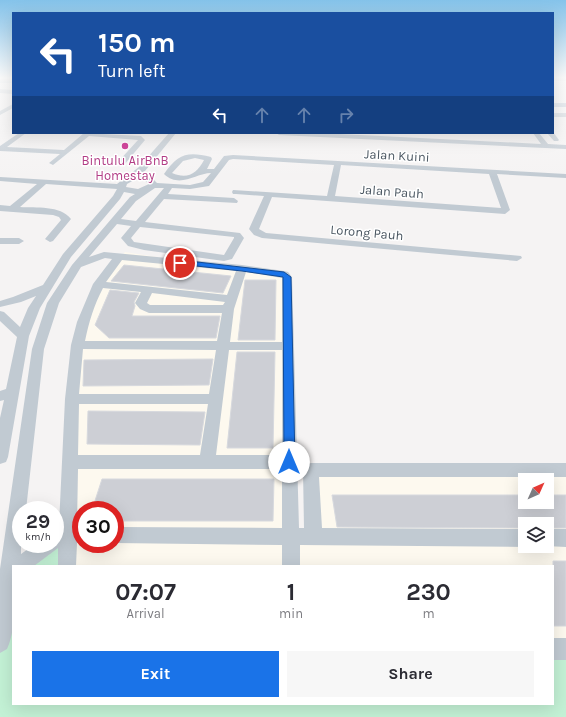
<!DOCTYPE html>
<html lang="en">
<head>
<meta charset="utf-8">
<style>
  :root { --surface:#fff; --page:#f7f7f7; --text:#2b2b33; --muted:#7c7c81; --accent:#1a73e8 }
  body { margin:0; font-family:Karla,sans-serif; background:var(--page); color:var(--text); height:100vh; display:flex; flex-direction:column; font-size:15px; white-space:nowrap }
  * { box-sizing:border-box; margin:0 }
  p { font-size:13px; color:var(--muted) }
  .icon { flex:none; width:22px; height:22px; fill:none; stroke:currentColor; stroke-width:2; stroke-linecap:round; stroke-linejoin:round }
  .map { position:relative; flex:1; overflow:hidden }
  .details { position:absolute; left:12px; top:565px; width:542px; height:140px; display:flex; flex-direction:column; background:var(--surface); border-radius:0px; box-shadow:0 4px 16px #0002 }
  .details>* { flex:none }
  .banner { position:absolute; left:12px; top:12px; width:542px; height:122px; border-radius:0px; box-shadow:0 4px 16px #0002; background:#1a4fa0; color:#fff; overflow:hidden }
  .needle { width:26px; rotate:45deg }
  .buttons { position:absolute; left:518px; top:473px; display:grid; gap:8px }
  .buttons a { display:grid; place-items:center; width:36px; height:36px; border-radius:0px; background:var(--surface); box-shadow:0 4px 16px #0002; font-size:20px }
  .speed { position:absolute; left:12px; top:501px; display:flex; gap:8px; font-size:20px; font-weight:700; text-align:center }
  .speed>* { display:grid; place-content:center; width:52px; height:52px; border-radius:50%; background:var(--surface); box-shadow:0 4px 16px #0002; line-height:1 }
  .speed small { font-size:10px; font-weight:400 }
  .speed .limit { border:6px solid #d22; background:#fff; color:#111 }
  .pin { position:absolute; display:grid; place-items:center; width:34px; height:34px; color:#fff; margin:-17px; border:2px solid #fff; border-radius:50%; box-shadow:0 1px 4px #0007 }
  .me { position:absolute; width:44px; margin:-22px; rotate:0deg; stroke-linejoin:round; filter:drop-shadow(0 0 3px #0008) }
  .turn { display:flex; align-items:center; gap:14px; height:84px; padding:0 20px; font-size:18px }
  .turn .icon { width:52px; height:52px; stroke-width:2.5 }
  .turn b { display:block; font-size:28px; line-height:34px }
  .lanes { display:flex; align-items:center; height:38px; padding:0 20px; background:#0003; justify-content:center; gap:20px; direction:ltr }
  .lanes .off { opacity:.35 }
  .eta { display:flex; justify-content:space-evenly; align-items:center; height:68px; text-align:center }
  .eta b { font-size:24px; font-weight:700; line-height:28px }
  .button { display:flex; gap:8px; margin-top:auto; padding:8px 20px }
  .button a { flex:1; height:46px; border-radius:0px; background:var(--accent); color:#fff; font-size:16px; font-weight:700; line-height:46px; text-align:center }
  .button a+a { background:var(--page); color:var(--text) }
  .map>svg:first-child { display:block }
  .commercial { fill:#fdf9ef; fill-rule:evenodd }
  .green { fill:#c3f1d5 }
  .building { fill:#cdcfd5; stroke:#d7d9de }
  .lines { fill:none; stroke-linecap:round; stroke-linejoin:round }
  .minor { fill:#c1cad2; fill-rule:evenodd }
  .major { fill:#b3c2d1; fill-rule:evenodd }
  .route { fill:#1a73e8; stroke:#114b97 }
  .hotel-dot { fill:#d1479c; stroke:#fff; stroke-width:1.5 }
  .labels { text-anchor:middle; stroke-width:3; stroke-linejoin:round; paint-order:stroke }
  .far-street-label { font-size:13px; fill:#4a5661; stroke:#fff }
  .far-hotel-label { font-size:13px; fill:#b23c85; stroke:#fff }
</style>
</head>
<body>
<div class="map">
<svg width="566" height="717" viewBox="0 0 566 717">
  <rect width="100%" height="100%" fill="#f5f3f3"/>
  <path class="commercial" d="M125 252 287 277 290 536 313 537 311 470H566V649H553V566H67L76 348 98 284ZM525 480H547V502H525ZM81 510H115V544H81ZM525 524H547V546H525Z"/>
  <path class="green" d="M55 542 67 566H23L55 544Z
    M13 576V704H553V649H566V717H0V642Z"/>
  <path class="building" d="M124 265 231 276 223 293 111 281Z
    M245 280H276L275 340H238Z
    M110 290 139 293 134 302 135 306 132 316H220L216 338H109L95 325Z
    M237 352H275L273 448H227Z
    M213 359 209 385 83 386 84 360Z
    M88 411 205 412 200 445 87 444Z
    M102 479H274L273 521H115V510H92Z
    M332 495H525V502H547V495H566V528H547V524H525V528L337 527Z
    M553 561H566V626H553Z"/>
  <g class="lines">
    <path class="minor" d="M553 77H566V81H553Z
      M0 89 13 90V94L0 93Z
      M13 104V108L0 115V111Z
      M553 113H566V117H553Z
      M553 132 559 140 558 141H554L547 133Z
      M19 133H26L7 147 64 150 84 133 141 136 145 140 124 165H121L117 163 138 140 89 136 53 165 49 163 60 154 0 151V146Z
      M169 133H176L145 171 139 175 152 178 157 183 190 185 203 182 211 173C196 173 180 189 164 174 178 154 187 151 211 157L212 159 207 169H214L224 156 233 155 566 174V178L497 174 510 210 505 214 272 197 259 229 266 233 521 256 522 258 517 261 262 238 254 235 249 229 264 196 236 194H233L232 192 233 190 327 196 334 165 233 159 229 160 209 186 190 189 172 188 168 194 234 198 238 201 237 203 164 199 145 222 240 233 244 238 232 259 224 261 144 250 128 246 121 238 131 226 117 224 89 257 104 252 242 265 284 271 288 272 292 277 299 528H304L303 470 305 465 311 463H566V477H319L322 528 525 529V546H526L525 547 300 545V566H282V545L115 543V527L282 528V469H78L77 526 81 527V543H77L76 566H58V548L34 566H13C13 592 18 625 7 649L0 653V569L32 349 47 303 72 265 130 197 135 194 124 192 120 199 71 257 40 308 29 336 8 457 6 462 0 464V418L4 400 0 401V391L6 389 17 337 0 321V311L4 312 20 327 28 308 36 296 21 302 0 307V301L13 297 43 285 63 254 113 196 117 189 46 184 20 207C36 208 60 205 71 219L53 241 50 242 45 239 61 220 59 217 53 215 0 211V205L10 206 37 184 0 181V177L117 184 139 167ZM195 158 204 160C197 173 188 180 172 173L183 161ZM341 165 489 174 501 208 335 196ZM134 180H144L149 184 138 189 126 187 127 184ZM155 188H164L136 221 121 219 136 201ZM140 227 234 237V238L224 255 134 242 131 238ZM105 258 112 259 93 284 77 322 71 345 65 399 59 525H55V544H35L21 554V510H26L44 349 59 303 81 267ZM122 260 236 271 227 295 106 282ZM246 272 282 278V342H230L234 309ZM103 288 141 292 135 303 140 309 149 313H222L217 341H85C89 322 94 305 103 288ZM152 293 225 302 223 305H150L147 303ZM83 349 216 350 209 394H79ZM229 350H282V455H216ZM79 404H208L200 455H78Z
      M276 133H320L541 144 533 133H539L548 144 566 145V149L279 135Z
      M0 238H19L24 241 19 244H0Z
      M547 529H566V547L546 546H547Z
      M553 638H566V660H553Z"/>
    <path class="major" d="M0 79H13V83H0Z
      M553 103H566V107H553Z"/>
  </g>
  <linearGradient id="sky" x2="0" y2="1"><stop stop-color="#85c3ea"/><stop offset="0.44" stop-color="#fafafa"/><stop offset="1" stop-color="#fafafa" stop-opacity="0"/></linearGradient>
  <rect width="566" height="177" fill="url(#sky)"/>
  <path class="route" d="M180 260 284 272 291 277 295 462 293 465 289 467 285 465 284 462 283 277 242 271 178 264V261Z"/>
  <circle class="hotel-dot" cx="125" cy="146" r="4"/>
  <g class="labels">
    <g class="far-street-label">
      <text transform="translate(397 155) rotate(3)" y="5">Jalan Kuini</text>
      <text transform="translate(392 191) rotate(4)" y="5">Jalan Pauh</text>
      <text transform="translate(367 232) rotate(5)" y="5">Lorong Pauh</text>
    </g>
    <g class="far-hotel-label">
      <text x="125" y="165">Bintulu AirBnB<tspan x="125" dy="15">Homestay</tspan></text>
    </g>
  </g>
</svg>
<div class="buttons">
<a><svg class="needle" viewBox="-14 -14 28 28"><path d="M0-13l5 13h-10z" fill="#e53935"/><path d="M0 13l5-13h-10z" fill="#7c7c81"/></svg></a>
<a><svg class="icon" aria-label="layers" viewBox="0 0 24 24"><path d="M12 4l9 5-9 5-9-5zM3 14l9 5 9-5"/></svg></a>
</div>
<div class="speed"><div>29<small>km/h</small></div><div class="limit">30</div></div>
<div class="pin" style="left:180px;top:263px;background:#d93025"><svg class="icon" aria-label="arrive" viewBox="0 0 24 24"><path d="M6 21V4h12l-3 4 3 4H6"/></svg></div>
<svg class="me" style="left:289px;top:462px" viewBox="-20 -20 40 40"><circle r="19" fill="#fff"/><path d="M0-13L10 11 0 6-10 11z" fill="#1a73e8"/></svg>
<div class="banner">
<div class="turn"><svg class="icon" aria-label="left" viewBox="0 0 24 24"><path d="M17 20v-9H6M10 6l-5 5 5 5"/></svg><div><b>150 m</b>Turn left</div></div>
<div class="lanes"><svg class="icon" aria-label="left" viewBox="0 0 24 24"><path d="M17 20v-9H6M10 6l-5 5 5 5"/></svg><svg class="icon off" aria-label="ahead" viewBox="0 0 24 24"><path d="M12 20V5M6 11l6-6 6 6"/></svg><svg class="icon off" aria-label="ahead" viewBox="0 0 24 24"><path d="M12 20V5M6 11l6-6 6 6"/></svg><svg class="icon off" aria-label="right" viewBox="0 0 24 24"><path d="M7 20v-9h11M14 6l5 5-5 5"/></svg></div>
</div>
<section class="details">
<div class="eta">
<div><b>07:07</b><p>Arrival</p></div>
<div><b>1</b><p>min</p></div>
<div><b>230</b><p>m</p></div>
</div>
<div class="button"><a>Exit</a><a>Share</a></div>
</section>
</div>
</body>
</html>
